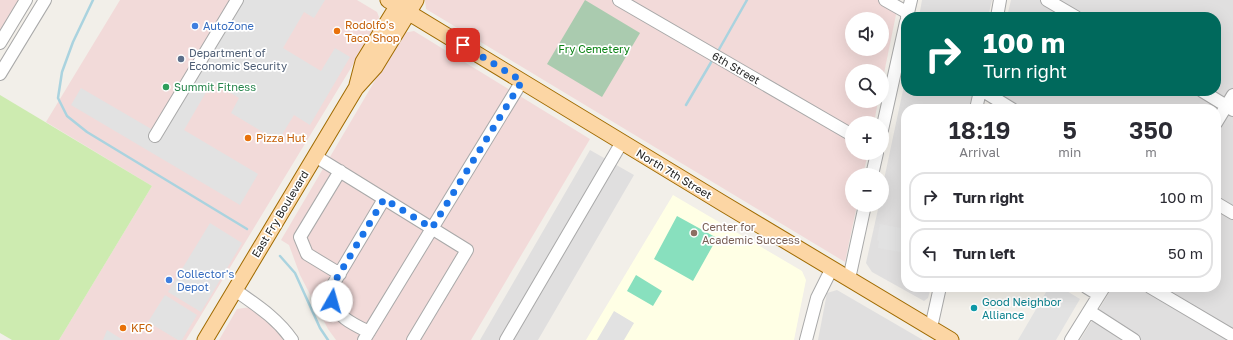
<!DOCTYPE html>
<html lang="en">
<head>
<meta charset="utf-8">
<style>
  :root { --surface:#fff; --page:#f2f2f3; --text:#2b2b33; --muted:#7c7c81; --line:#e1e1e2 }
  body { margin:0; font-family:"Golos Text",sans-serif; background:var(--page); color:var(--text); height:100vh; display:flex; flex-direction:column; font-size:15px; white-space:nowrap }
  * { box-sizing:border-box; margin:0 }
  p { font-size:13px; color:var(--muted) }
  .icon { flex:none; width:22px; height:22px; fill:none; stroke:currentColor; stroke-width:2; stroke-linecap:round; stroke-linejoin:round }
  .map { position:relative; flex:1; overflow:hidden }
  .drawer { position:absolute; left:901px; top:104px; width:320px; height:188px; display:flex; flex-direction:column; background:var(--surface); border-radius:16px; box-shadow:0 4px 16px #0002 }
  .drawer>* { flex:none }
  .banner { position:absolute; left:901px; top:12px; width:320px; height:84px; border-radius:16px; box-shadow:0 4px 16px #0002; background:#00695c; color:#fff; overflow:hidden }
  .controls { position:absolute; left:845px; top:12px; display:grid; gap:8px }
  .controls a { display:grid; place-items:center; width:44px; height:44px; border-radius:50%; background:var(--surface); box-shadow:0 4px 16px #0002; font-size:20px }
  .pin { position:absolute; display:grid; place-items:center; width:34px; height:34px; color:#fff; margin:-17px; border-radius:8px; box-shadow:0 2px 6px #0006 }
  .me { position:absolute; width:44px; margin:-22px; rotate:7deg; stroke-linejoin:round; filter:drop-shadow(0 0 3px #0008) }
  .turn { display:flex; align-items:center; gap:14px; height:84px; padding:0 16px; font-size:18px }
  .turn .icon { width:52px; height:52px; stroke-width:2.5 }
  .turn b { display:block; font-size:28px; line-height:34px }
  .eta { display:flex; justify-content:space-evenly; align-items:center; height:68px; text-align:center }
  .eta b { font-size:24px; font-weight:600; line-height:28px }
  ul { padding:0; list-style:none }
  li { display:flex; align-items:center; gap:12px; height:50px; margin:0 8px 6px; padding:0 8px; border:2px solid var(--line); border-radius:16px }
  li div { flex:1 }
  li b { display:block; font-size:15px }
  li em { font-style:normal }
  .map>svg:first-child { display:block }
  .residential { fill:#e0dfdf }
  .commercial { fill:#f2dad9; fill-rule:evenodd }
  .education { fill:#ffffe5 }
  .grass { fill:#cdebb0 }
  .cemetery { fill:#aacbaf }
  .pitch { fill:#88e0be }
  .parking { fill:#e2e2e2 }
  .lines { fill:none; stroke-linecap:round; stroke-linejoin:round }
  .stream { stroke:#aad3df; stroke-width:2.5 }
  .minor-casing { stroke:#a9a9a9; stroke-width:14 }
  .major-casing { stroke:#a06b00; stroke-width:17 }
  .minor { stroke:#fff; stroke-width:12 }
  .major { stroke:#fcd6a4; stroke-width:15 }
  .route { stroke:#1a73e8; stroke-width:7; stroke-dasharray:0 12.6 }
  .shop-dot { fill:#3f7fe0; stroke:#fff; stroke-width:1.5 }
  .food-dot { fill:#e8710a; stroke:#fff; stroke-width:1.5 }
  .service-dot { fill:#5c6f8a; stroke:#fff; stroke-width:1.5 }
  .leisure-dot { fill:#2e9e5b; stroke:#fff; stroke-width:1.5 }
  .education-dot { fill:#8d6e63; stroke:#fff; stroke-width:1.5 }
  .culture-dot { fill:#0f9aa8; stroke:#fff; stroke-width:1.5 }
  .labels { text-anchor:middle; stroke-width:3.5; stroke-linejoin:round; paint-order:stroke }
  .food-label { font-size:11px; fill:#c56008; stroke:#fff; text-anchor:start }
  .shop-label { font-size:11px; fill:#366cbe; stroke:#fff; text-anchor:start }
  .park-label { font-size:11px; fill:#0c8416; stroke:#fff }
  .service-label { font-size:11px; fill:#4e5e75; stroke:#fff; text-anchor:start }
  .street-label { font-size:11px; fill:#222; stroke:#fff }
  .leisure-label { font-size:11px; fill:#27864d; stroke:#fff; text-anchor:start }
  .education-label { font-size:11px; fill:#785e54; stroke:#fff; text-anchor:start }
  .culture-label { font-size:11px; fill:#0d838f; stroke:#fff; text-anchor:start }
</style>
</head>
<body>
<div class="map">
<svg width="1233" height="340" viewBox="0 0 1233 340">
  <rect width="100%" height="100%" fill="#f2efe9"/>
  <path class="residential" d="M922 0H992L988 17H919Z
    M1011 0H1233V340H1080L1109 293 1100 287H1216V109H988L992 91H1216V17H1007Z
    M906 76V91H973L969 109H906V287H931L928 298 924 301 872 272 866 263 879 205H882V189Z
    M590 150 634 175 538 340H480Z
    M837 290 923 340H818L827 293Z"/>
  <path class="commercial" d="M0 0H20L0 32Z
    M120 0H357L377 12 379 17 377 25 186 340H59L152 186 46 122Z
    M425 0H899L882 83V71H852V101H878L874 123H852V153H868L863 175H852V205H857L845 262 426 9ZM852 19H882V49H852Z
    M414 31 590 139 471 340H336L328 329 300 275 289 245 281 240 403 33Z
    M251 307 276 326 284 340H219L237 309Z"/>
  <path class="education" d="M673 195 802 271 806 280 794 340H586Z"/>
  <path class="grass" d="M0 95 152 186 59 340H12L0 333Z"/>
  <path class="cemetery" d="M585 0 640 33 602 97 547 64Z"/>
  <path class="pitch" d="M677 216 717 238 693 281 654 259Z
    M636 275 662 291 653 306 627 291Z"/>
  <path class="parking" d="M230 0H325L314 18 304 12 283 48 321 71 335 48 350 57 310 125 294 115 278 141 231 113 239 98 212 82 184 130 258 174 240 205 71 105 81 88 153 130Z
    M210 223 242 243 201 312 168 292Z
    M880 224 906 229V253L878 248 879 241 877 240Z
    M1049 287H1060L1080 299 1056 340H1018Z
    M165 295 197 315 182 340H178L148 322Z
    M614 311 634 323 624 340H597Z
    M107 330 123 340H103Z"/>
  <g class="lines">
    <path class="stream" d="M93 0 73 42 62 72 58 98 67 116 87 132 247 229
      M717 53 747 0
      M686 105 713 59
      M280 256 295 273 320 328 328 340"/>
    <defs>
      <path id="minor" d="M619 0 852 135
        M885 0 908 13
        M1047 0 1076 17
        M907 17 911 0
        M997 17 1000 0
        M0 43 26 0
        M0 74 45 0
        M983 91 1012 109
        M1202 91 1233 110
        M976 109 980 91
        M1216 123 1233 95
        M882 130 906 22
        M155 136 237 0
        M315 156 467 250 413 340
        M872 175 877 153
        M1216 203 1233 213
        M340 274 307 254 300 237 340 171
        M849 279 865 205
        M1086 287 1099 295
        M1150 287 1233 336
        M235 290C256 305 277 318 292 340
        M1089 311 1134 340
        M929 327 932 323 940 287
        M369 332C355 325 336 317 332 300 331 296 332 292 331 288L384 199
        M364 340 522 81
        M506 340 622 142
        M806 340 817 298 832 268
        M1071 340 1104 287"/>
      <path id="major" d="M388 0 724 204 951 340
        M357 85 363 62 401 0
        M205 340 356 88 375 67 416 0"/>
    </defs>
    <use href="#minor" class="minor-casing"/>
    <use href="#major" class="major-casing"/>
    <use href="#minor" class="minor"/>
    <use href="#major" class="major"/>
  </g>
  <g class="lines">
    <path class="route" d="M332 301 331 288 384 199 432 228 522 81 463 45"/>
  </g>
  <g class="shop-dot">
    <circle cx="195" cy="26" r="4"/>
    <circle cx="169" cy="280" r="4"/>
  </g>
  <g class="food-dot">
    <circle cx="337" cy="31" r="4"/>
    <circle cx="248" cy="138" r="4"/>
    <circle cx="123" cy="328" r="4"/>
  </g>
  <circle class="service-dot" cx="181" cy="59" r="4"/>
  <circle class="leisure-dot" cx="166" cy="87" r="4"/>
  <circle class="education-dot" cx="694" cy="233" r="4"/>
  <circle class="culture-dot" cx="974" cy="308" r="4"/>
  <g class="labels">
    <g class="food-label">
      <text x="345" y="29">Rodolfo's<tspan x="345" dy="13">Taco Shop</tspan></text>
      <text x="256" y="142">Pizza Hut</text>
      <text x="131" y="332">KFC</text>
    </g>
    <g class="shop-label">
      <text x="203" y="30">AutoZone</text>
      <text x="177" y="278">Collector's<tspan x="177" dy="13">Depot</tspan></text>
    </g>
    <g class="park-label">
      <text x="594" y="53">Fry Cemetery</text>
    </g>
    <g class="service-label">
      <text x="189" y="57">Department of<tspan x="189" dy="13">Economic Security</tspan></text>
    </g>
    <g class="street-label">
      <text transform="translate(736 68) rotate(30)" y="4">6th Street</text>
      <text transform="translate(674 174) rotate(31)" y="4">North 7th Street</text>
      <text transform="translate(280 214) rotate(-59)" y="4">East Fry Boulevard</text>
    </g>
    <g class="leisure-label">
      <text x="174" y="91">Summit Fitness</text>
    </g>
    <g class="education-label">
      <text x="702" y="231">Center for<tspan x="702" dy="13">Academic Success</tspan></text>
    </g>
    <g class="culture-label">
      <text x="982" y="306">Good Neighbor<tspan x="982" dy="13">Alliance</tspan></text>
    </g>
  </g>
</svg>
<div class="controls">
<a><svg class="icon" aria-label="sound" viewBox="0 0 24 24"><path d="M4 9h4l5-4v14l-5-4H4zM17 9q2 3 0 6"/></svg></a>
<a><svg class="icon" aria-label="search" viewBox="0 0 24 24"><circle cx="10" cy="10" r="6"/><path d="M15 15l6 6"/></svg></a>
<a>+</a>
<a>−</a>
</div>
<div class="pin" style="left:463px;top:45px;background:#d93025"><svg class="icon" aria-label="arrive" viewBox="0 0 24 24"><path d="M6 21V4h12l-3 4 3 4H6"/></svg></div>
<svg class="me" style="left:332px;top:301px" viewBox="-20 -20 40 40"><circle r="19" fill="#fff"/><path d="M0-13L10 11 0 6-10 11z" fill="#1a73e8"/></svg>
<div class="banner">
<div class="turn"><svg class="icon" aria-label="right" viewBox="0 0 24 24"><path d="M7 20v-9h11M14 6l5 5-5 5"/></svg><div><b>100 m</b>Turn right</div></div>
</div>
<section class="drawer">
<div class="eta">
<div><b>18:19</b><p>Arrival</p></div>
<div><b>5</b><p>min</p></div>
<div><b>350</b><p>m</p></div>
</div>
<ul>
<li><svg class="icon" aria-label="right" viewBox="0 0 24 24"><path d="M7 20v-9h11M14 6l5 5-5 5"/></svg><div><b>Turn right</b></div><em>100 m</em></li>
<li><svg class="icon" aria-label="left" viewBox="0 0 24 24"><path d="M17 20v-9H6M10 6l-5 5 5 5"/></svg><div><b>Turn left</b></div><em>50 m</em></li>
</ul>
</section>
</div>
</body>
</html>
